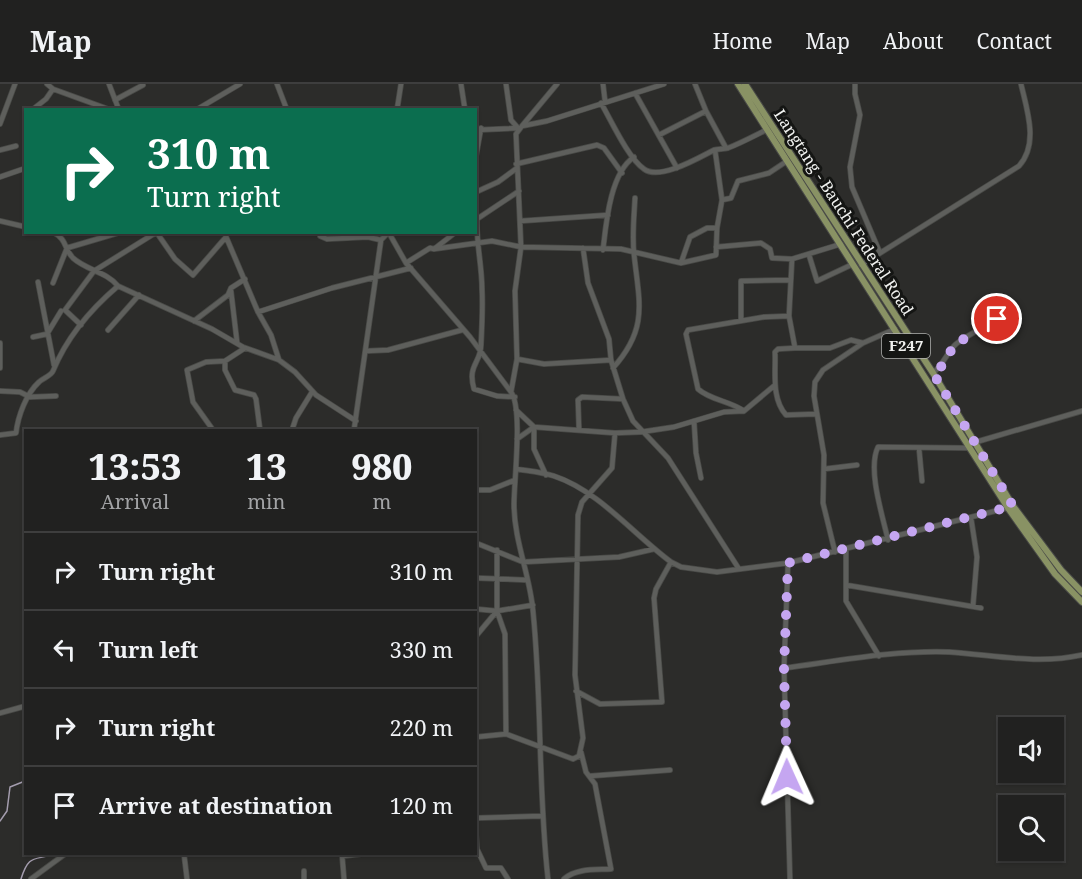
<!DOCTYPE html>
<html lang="en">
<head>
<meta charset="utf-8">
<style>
  :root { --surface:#212120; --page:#292929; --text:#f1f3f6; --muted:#a2a3a5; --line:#3e3e3e }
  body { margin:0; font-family:"Noto Serif",serif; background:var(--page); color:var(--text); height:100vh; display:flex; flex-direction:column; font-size:22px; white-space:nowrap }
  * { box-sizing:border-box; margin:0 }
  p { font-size:20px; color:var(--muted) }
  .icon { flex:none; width:33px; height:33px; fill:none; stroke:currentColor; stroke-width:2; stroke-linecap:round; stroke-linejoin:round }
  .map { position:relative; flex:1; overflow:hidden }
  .panel { position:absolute; left:24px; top:345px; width:453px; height:426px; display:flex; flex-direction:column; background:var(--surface); border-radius:0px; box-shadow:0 2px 4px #0004,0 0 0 2px var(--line) }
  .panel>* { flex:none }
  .hud { position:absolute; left:24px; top:24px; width:453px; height:126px; border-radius:0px; box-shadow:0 2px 4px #0004,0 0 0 2px var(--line); background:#0b6e4f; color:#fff; overflow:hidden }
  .tools { position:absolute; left:998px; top:633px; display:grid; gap:12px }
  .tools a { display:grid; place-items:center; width:66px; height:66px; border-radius:0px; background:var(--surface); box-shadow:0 2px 4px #0004,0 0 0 2px var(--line); font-size:30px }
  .pin { position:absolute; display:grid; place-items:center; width:51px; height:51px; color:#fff; margin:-26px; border:3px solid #fff; border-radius:50%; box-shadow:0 2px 6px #0007 }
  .me { position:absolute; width:66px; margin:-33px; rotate:359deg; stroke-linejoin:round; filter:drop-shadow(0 0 4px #0008) }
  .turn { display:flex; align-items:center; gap:21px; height:126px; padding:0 24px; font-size:27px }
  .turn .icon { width:78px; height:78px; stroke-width:2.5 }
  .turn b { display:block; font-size:42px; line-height:51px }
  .eta { display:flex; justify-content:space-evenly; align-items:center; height:102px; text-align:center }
  .eta b { font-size:36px; font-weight:800; line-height:42px }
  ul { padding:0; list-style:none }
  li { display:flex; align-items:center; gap:18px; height:78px; padding:0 24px; border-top:2px solid var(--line) }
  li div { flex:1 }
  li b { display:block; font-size:22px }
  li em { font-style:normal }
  header { display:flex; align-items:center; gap:36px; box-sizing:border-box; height:84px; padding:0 30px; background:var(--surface); border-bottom:2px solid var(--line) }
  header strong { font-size:28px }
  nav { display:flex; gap:33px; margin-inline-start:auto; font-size:21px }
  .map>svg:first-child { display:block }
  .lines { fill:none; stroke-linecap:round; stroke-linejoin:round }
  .stream { stroke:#a49dae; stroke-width:1.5 }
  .minor-casing { stroke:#494a47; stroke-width:6 }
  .major-casing { stroke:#494a47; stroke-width:8 }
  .minor { stroke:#5e5f5c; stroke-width:4.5 }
  .major { stroke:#899264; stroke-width:6 }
  .route { stroke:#c5a6f1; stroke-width:10; stroke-dasharray:0 18 }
  .labels { text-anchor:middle; stroke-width:6; stroke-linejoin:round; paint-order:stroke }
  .shield { fill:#141513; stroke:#afb0ae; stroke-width:1.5 }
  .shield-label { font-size:15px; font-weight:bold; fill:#f1f2f0 }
  .street-label { font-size:16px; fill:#f1f2f0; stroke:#141513 }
</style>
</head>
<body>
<header>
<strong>Map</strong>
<nav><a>Home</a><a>Map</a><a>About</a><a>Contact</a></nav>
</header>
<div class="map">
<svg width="1082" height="795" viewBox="0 0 1082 795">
  <rect width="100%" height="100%" fill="#2c2c2a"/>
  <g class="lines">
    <path class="stream" d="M0 737 7 727 10 703 25 697
      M21 795C29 769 35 777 54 770"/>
    <defs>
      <path id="minor" d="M47 0 53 5 108 25
        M109 0 119 26
        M277 0 287 26
        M461 0 465 26
        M506 0 511 36 518 44
        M603 0 605 17
        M695 0 706 27 726 64
        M855 0V10L860 31 850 83 852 103 880 169
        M635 9 677 84
        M115 16 143 1
        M601 19C611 36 628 74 644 85 660 97 700 73 714 66 718 65 724 65 728 64 741 59 754 52 766 46
        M32 26 46 15 53 5
        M196 26 240 0
        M397 26 401 0
        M0 40 15 0
        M522 42 557 0
        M476 46 518 44
        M659 51 706 27
        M0 66 16 62
        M476 72 481 44
        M516 80 597 61 604 64 622 89
        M0 93 26 84
        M476 108 498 98 517 84
        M722 116 731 114 738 97 769 89 787 77
        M477 135C476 159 482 181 482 205 483 224 482 242 481 261 481 279 467 281 474 305L497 312 515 313
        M477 135 519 107
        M0 137 26 143
        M520 137 608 131
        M53 148C68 156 63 164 73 174 86 186 107 188 118 202
        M224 148 258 228 271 251 279 276
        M320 148V152L327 155 368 153 381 156
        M389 149 406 179 470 253 511 308
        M716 163 761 159 770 165 772 174 792 175 841 160
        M583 164 588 199 609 255 611 276 623 315 633 337 668 374 739 485
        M434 165 492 157 521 163 621 165 681 179 716 171 717 144 722 116 715 66
        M603 166C606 140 610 89 634 73
        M809 171 817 197 851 181
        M792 175 789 232 795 264H830L851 256 863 259 895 245
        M406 179 430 164 434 165 456 148
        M681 179 690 153 707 144H717
        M861 181 1019 82C1039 60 1027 26 1021 0
        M38 198 54 281
        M53 199 67 164 121 148
        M231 207 237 258
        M258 228 332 204 411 184
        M741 236V197L789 196
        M194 237 228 211 231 204 245 195
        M81 241 65 226 94 187 152 151 157 149 175 175 193 191 226 153
        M108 246 139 211
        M33 253 47 250 61 227
        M0 259V284
        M795 264 778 265 775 268C776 288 771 314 786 331L816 330
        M366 267 388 266 462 246
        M517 275 544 280 611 276
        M225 277V286L235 306 254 311 256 315 260 346
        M613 284C649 244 639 218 634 170 632 152 634 133 635 114
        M933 289C943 281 948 267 956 260 974 246 992 243 1004 222
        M0 307 20 308 30 313 56 312
        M516 326 534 343 615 349 641 348 674 343 724 328 744 327 775 301
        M744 327C730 317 710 316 698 305L686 250 688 246 764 233 789 232
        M694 337 696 369 701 394
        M534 343V365L546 391
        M579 345 578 316 582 313 623 315
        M213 346 193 318 187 286 206 278 225 277 245 264
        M292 346 296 334 312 308
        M354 346 381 156 389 148
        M0 351 16 349C18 332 26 310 39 298 43 294 51 292 53 287 66 255 91 225 118 202L212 245 243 263 279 276 295 288 316 311 356 337
        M517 355 534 343
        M976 358 1082 327
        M919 364 922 397
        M517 385C529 387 542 388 554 392 599 407 633 450 671 478L681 483 717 488 788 479 1011 423
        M824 385 857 381
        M476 406H490L515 396
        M971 434 977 473 973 522
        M888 456C883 433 867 385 878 363L970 364
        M476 459 523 478 619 473 654 465
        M497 466V527L505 550 506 650
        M846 466V517L879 572
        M835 468 823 419 824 371 814 312 815 298 823 286 863 259
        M788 479 784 584 790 795
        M476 494 526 496
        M846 501 981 524
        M476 525 497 527 533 521
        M476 552 497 527
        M784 584C838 577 895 566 949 568 994 571 1038 581 1082 571
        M576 607 600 620 662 618 654 514 656 505 671 478
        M0 629 22 623
        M476 653 506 650 573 675 579 672 583 654 575 591 578 431 582 418 612 384 615 349
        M590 692 670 686
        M476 734 541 732
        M476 751 477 765 486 784H501L508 795
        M184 770 187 795
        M342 770 344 795
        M343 772 361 770
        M304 787V795
        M31 795 65 770
        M548 795C538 706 542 616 533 527 530 491 514 457 514 420 514 397 523 324 511 308L517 275 515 207 521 163 516 50 522 42 547 37 664 0
        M564 795C576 784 596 786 611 785L595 700 586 688 581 668"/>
      <path id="major" d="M738 0 1008 424 1055 490 1082 518
        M745 0 933 289 1013 422 1061 486 1082 508"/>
    </defs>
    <use href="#minor" class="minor-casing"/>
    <use href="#major" class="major-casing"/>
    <use href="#minor" class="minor"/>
    <use href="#major" class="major"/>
  </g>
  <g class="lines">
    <path class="route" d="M787 693 784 585 788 479 1013 422 933 289 943 281 954 261 997 235"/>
  </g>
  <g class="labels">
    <rect class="shield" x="882" y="250" width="48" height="24" rx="4.5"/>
    <g class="shield-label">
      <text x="906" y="267">F247</text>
    </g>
    <g class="street-label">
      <text transform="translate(844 128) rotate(57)" y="6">Langtang - Bauchi Federal Road</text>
    </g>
  </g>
</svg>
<div class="tools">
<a><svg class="icon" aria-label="sound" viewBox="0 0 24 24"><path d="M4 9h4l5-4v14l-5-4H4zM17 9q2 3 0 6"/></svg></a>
<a><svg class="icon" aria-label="search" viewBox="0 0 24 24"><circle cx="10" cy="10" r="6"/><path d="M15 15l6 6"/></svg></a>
</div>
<div class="pin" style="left:997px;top:235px;background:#d93025"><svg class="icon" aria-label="arrive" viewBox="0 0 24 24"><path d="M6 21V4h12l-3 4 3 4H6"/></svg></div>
<svg class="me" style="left:787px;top:693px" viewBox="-20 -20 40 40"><path d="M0-17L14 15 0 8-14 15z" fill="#c5a6f1" stroke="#fff" stroke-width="4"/></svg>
<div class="hud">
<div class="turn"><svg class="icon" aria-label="right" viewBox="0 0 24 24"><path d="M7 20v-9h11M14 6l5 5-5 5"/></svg><div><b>310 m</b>Turn right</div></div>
</div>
<section class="panel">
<div class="eta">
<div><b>13:53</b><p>Arrival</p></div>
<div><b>13</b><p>min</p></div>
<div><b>980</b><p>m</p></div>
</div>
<ul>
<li><svg class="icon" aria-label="right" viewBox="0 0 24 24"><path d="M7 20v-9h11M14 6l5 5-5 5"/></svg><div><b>Turn right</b></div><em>310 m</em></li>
<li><svg class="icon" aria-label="left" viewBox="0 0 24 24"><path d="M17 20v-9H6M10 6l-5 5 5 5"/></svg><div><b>Turn left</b></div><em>330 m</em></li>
<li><svg class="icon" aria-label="right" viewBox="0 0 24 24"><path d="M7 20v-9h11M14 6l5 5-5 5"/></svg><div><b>Turn right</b></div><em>220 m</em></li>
<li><svg class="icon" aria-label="arrive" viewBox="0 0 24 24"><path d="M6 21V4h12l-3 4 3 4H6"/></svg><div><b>Arrive at destination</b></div><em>120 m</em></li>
</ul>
</section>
</div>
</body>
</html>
